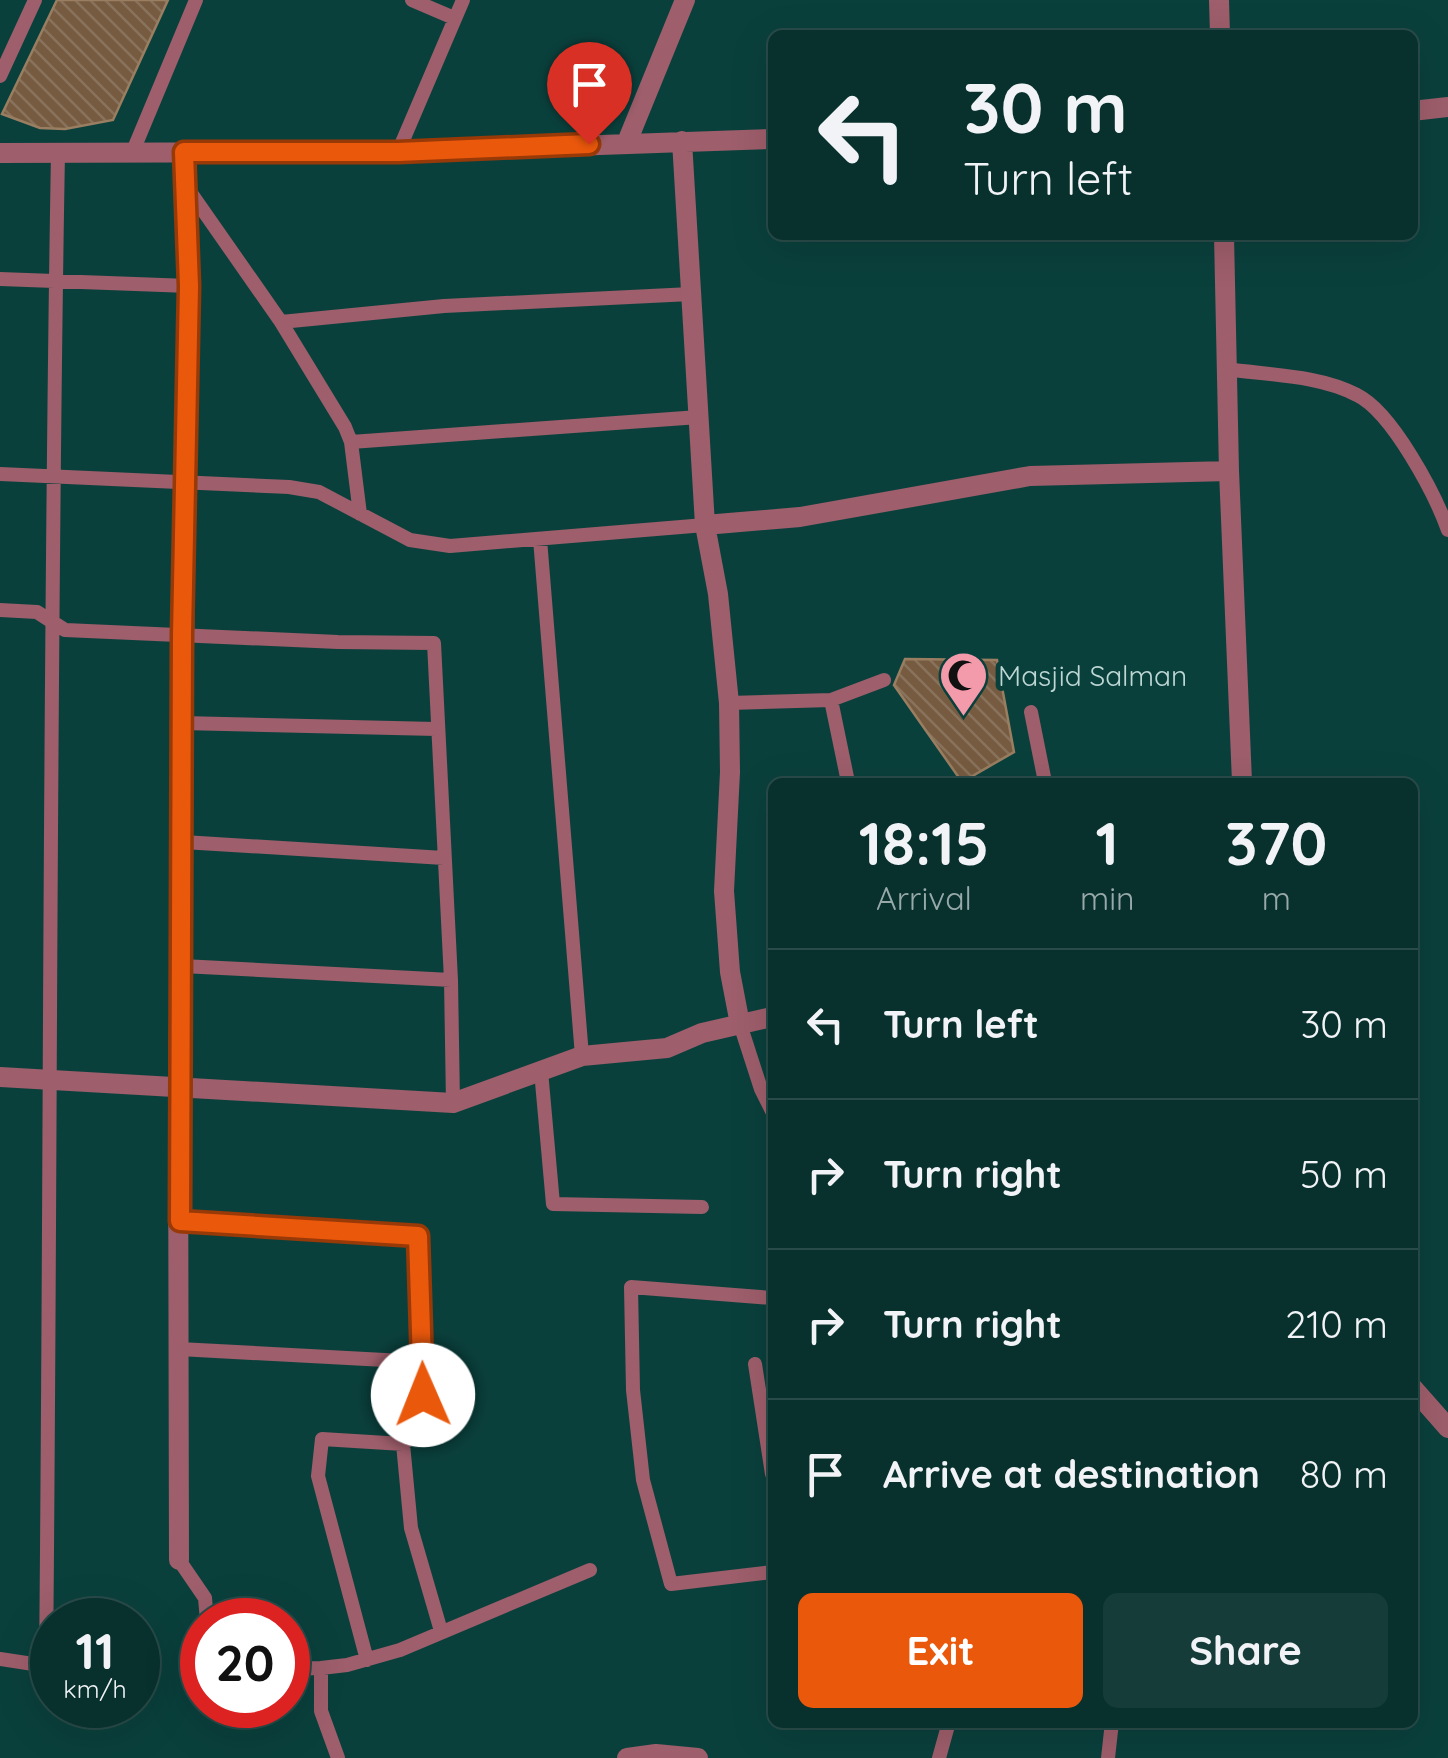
<!DOCTYPE html>
<html lang="en">
<head>
<meta charset="utf-8">
<style>
  :root { --surface:#08302d; --page:#163c39; --text:#f1f3f6; --muted:#98a9aa; --line:#294b49; --accent:#ea580c }
  body { margin:0; font-family:Quicksand,sans-serif; background:var(--page); color:var(--text); height:100vh; display:flex; flex-direction:column; font-size:38px; white-space:nowrap }
  * { box-sizing:border-box; margin:0 }
  p { font-size:32px; color:var(--muted) }
  .icon { flex:none; width:55px; height:55px; fill:none; stroke:currentColor; stroke-width:2; stroke-linecap:round; stroke-linejoin:round }
  .map { position:relative; flex:1; overflow:hidden }
  .details { position:absolute; left:768px; top:778px; width:650px; height:950px; display:flex; flex-direction:column; background:var(--surface); border-radius:15px; box-shadow:0 10px 40px #0002,0 0 0 2px var(--line) }
  .details>* { flex:none }
  .banner { position:absolute; left:768px; top:30px; width:650px; height:210px; border-radius:15px; box-shadow:0 10px 40px #0002,0 0 0 2px var(--line); background:#08302d; color:var(--text); overflow:hidden }
  .speed { position:absolute; left:30px; top:1598px; display:flex; gap:20px; font-size:50px; font-weight:700; text-align:center }
  .speed>* { display:grid; place-content:center; width:130px; height:130px; border-radius:50%; background:var(--surface); box-shadow:0 10px 40px #0002,0 0 0 2px var(--line); line-height:1 }
  .speed small { font-size:25px; font-weight:400 }
  .speed .limit { border:15px solid #d22; background:#fff; color:#111 }
  .pin { position:absolute; display:grid; place-items:center; width:85px; height:85px; color:#fff; margin:-102px -42px; border-radius:50% 50% 50% 0; rotate:-45deg; box-shadow:0 0 10px #0007 }
  .pin .icon { rotate:45deg }
  .me { position:absolute; width:110px; margin:-55px; rotate:359deg; stroke-linejoin:round; filter:drop-shadow(0 0 8px #0008) }
  .turn { display:flex; align-items:center; gap:35px; height:210px; padding:0 30px; font-size:45px }
  .turn .icon { width:130px; height:130px; stroke-width:2.5 }
  .turn b { display:block; font-size:70px; line-height:85px }
  .eta { display:flex; justify-content:space-evenly; align-items:center; height:170px; text-align:center }
  .eta b { font-size:60px; font-weight:800; line-height:70px }
  .primary-button { display:flex; gap:20px; margin-top:auto; padding:20px 30px }
  .primary-button a { flex:1; height:115px; border-radius:15px; background:var(--accent); color:#fff; font-size:40px; font-weight:800; line-height:115px; text-align:center }
  .primary-button a+a { background:var(--page); color:var(--text) }
  ul { padding:0; list-style:none }
  li { display:flex; align-items:center; gap:30px; height:150px; padding:0 30px; border-top:2px solid var(--line) }
  li div { flex:1 }
  li b { display:block; font-size:38px }
  li em { font-style:normal }
  .map>svg:first-child { display:block }
  .building { fill:url(#building-back-hatch); stroke:#997e61; stroke-width:2.5 }
  .lines { fill:none; stroke-linecap:round; stroke-linejoin:round }
  .service { stroke:#9e5e6b; stroke-width:14 }
  .minor { stroke:#9e5e6b; stroke-width:20 }
  .route-casing { stroke:#983908; stroke-width:25 }
  .route { stroke:#ea580c; stroke-width:18 }
  .labels { text-anchor:middle; stroke-width:10; stroke-linejoin:round; paint-order:stroke }
  .poi-label { font-size:28px; fill:#bed7d4; stroke:#0a403c; text-anchor:start }
</style>
</head>
<body>
<div class="map">
<svg width="1448" height="1758" viewBox="0 0 1448 1758">
  <defs>
    <pattern id="building-back-hatch" width="6" height="6" patternUnits="userSpaceOnUse" patternTransform="scale(2.5)"><rect width="6" height="6" fill="#765b40"/><path d="M-1 5l2 2M0 0l6 6M5-1l2 2" fill="none" stroke="#88725b"/></pattern>
  </defs>
  <rect width="100%" height="100%" fill="#0a403c"/>
  <path class="building" d="M57 0H168L113 120 65 129 40 128 2 114Z
    M905 659 997 660 1014 752 962 782 894 685Z"/>
  <g class="lines">
    <path class="service" d="M412 0 454 18
      M0 76 35 0
      M133 151 196 0
      M398 152 463 0
      M186 186 281 322 345 427 351 442 360 514
      M0 279 189 286
      M281 322 444 306 691 294
      M1226 369C1268 375 1320 375 1357 395 1392 412 1435 494 1448 530
      M351 442 699 417
      M0 474 289 487 319 492 410 540 450 546 705 525
      M540 539 582 1056
      M0 610 37 612 65 630 338 642 434 643 451 980 453 1103
      M831 700 884 680
      M729 703 831 700 848 782
      M1031 712 1045 782
      M182 723 436 729
      M183 842 444 858
      M182 966 451 980
      M740 1024 761 1089 772 1111
      M541 1071 553 1204 702 1207
      M772 1298 631 1287 633 1390 643 1480 671 1584 772 1572
      M179 1349 422 1362 418 1236 180 1221
      M422 1362 423 1428 403 1444 411 1528 441 1631
      M755 1364 772 1474
      M179 1560 205 1598 207 1620
      M0 1659 46 1666C51 1161 49 657 58 153
      M367 1660 318 1476 322 1439 403 1444
      M321 1668 347 1665 400 1650 590 1570
      M288 1669 321 1668V1711L338 1758
      M939 1758 949 1722
      M1108 1758 1112 1722"/>
    <path class="minor" d="M1219 0 1220 35
      M1412 111 1448 107
      M682 141 705 525 718 594 729 703 730 772 724 891 730 972 740 1024
      M627 142 685 0
      M0 153 398 152 772 139
      M1224 235 1229 471 1242 782
      M705 525 800 517 1030 476 1229 471
      M0 1077 453 1103 582 1056 667 1048 702 1033 772 1017
      M1412 1387 1448 1428
      M179 1560 178 1087 189 286 184 151
      M627 1758 656 1754 698 1758"/>
  </g>
  <g class="lines">
    <defs>
      <path id="route" d="M423 1395 418 1236 180 1221 182 635 189 286 184 152H398L589 144"/>
    </defs>
    <use href="#route" class="route-casing"/>
    <use href="#route" class="route"/>
  </g>
  <defs>
    <symbol id="mosque-pin" viewBox="-11 -11 22 30"><path d="M0 17L-7.5 6A9.5 9.5 0 1 1 7.5 6Z" fill="#f39aab" stroke="#0a403c"/><path d="M3.5-4.9A6 6 0 1 0 3.5 4.9A5 5 0 1 1 3.5-4.9Z" fill="#111"/></symbol>
  </defs>
  <g fill-rule="evenodd">
    <use href="#mosque-pin" x="936" y="648" width="55" height="75"/>
  </g>
  <g class="labels">
    <g class="poi-label">
      <text x="998" y="686">Masjid Salman</text>
    </g>
  </g>
</svg>
<div class="speed"><div>11<small>km/h</small></div><div class="limit">20</div></div>
<div class="pin" style="left:589px;top:144px;background:#d93025"><svg class="icon" aria-label="arrive" viewBox="0 0 24 24"><path d="M6 21V4h12l-3 4 3 4H6"/></svg></div>
<svg class="me" style="left:423px;top:1395px" viewBox="-20 -20 40 40"><circle r="19" fill="#fff"/><path d="M0-13L10 11 0 6-10 11z" fill="#ea580c"/></svg>
<div class="banner">
<div class="turn"><svg class="icon" aria-label="left" viewBox="0 0 24 24"><path d="M17 20v-9H6M10 6l-5 5 5 5"/></svg><div><b>30 m</b>Turn left</div></div>
</div>
<section class="details">
<div class="eta">
<div><b>18:15</b><p>Arrival</p></div>
<div><b>1</b><p>min</p></div>
<div><b>370</b><p>m</p></div>
</div>
<ul>
<li><svg class="icon" aria-label="left" viewBox="0 0 24 24"><path d="M17 20v-9H6M10 6l-5 5 5 5"/></svg><div><b>Turn left</b></div><em>30 m</em></li>
<li><svg class="icon" aria-label="right" viewBox="0 0 24 24"><path d="M7 20v-9h11M14 6l5 5-5 5"/></svg><div><b>Turn right</b></div><em>50 m</em></li>
<li><svg class="icon" aria-label="right" viewBox="0 0 24 24"><path d="M7 20v-9h11M14 6l5 5-5 5"/></svg><div><b>Turn right</b></div><em>210 m</em></li>
<li><svg class="icon" aria-label="arrive" viewBox="0 0 24 24"><path d="M6 21V4h12l-3 4 3 4H6"/></svg><div><b>Arrive at destination</b></div><em>80 m</em></li>
</ul>
<div class="primary-button"><a>Exit</a><a>Share</a></div>
</section>
</div>
</body>
</html>
